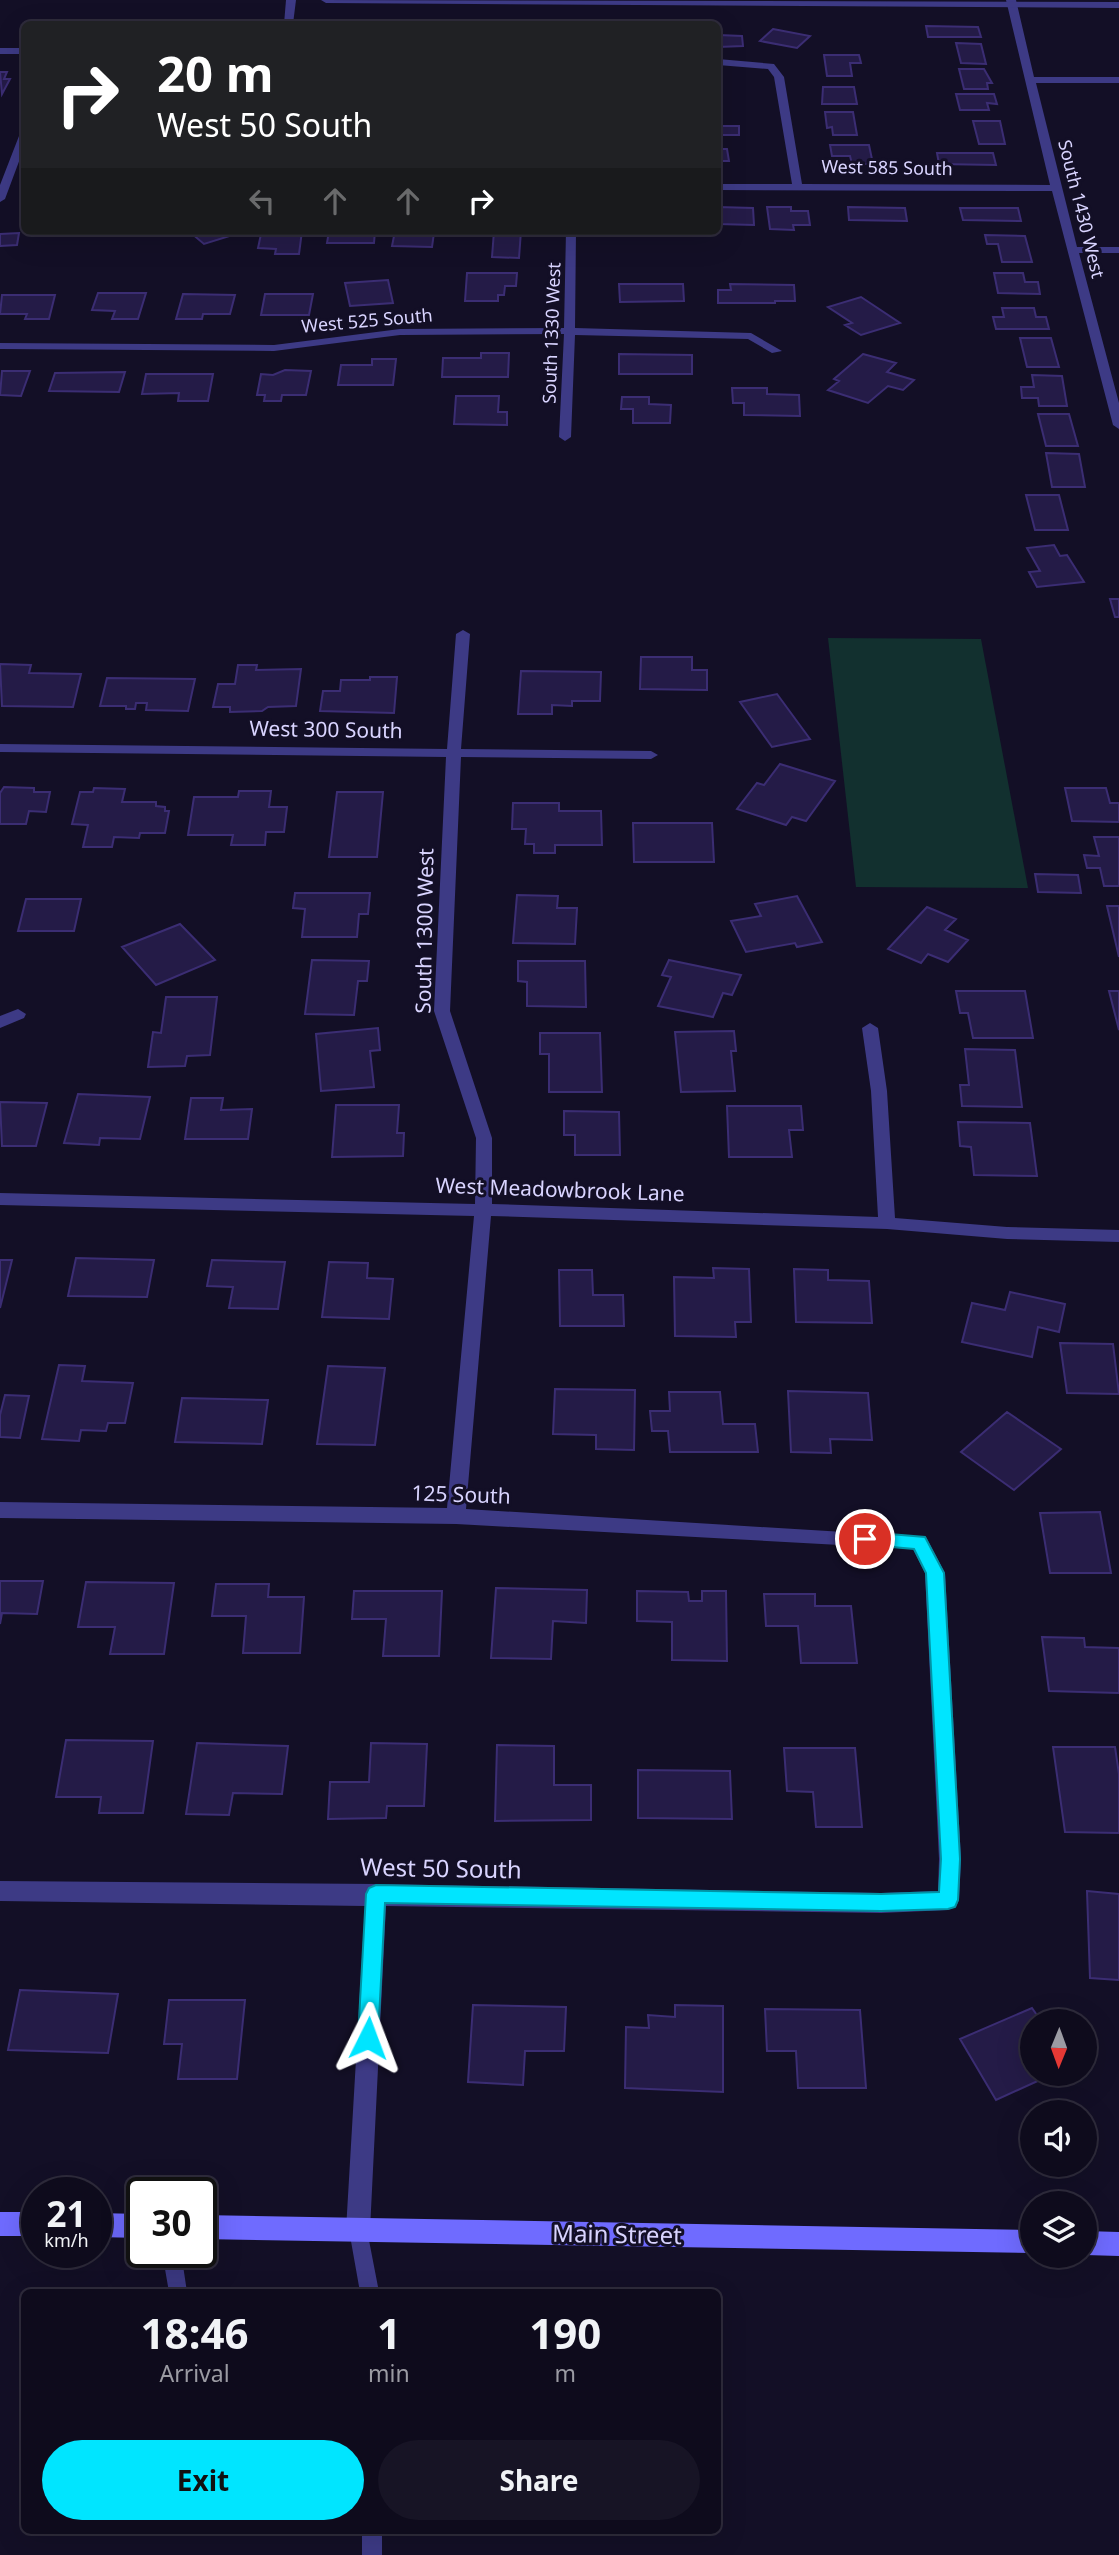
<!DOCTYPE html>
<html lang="en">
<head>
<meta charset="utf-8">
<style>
  :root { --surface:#0e0b1c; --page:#171425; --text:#f1f3f6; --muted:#9b9ba3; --line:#2e2b3b; --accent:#00e5ff }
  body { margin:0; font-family:"Noto Sans",sans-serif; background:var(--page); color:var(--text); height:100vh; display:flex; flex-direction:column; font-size:26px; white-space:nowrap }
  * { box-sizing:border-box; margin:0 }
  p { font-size:23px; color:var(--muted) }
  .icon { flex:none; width:38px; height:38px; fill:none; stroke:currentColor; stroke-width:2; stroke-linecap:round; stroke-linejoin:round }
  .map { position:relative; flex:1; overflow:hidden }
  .details { position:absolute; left:21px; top:2289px; width:700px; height:245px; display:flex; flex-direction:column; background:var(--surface); border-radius:10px; box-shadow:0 7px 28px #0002,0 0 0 2px var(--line) }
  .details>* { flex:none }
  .banner { position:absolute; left:21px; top:21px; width:700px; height:214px; border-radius:10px; box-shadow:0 7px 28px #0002,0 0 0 2px var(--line); background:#202124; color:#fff; overflow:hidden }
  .needle { width:46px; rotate:181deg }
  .tools { position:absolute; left:1020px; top:2009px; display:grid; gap:14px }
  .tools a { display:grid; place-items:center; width:77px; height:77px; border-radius:50%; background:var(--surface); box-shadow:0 7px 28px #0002,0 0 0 2px var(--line); font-size:35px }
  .speed { position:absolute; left:21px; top:2177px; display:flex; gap:14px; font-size:35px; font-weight:700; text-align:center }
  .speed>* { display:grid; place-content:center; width:91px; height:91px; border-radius:50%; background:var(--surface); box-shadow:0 7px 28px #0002,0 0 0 2px var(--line); line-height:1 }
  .speed small { font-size:18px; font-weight:400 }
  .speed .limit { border:4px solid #111; border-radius:10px; background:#fff; color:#111 }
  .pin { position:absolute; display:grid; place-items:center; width:60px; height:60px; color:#fff; margin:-30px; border:4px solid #fff; border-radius:50%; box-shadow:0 2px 7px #0007 }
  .me { position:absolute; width:77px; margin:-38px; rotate:3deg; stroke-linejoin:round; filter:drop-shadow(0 0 5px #0008) }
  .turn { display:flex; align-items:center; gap:24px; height:147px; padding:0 21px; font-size:32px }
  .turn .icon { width:91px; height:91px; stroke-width:2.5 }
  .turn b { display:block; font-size:49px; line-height:60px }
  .lanes { display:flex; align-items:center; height:66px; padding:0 21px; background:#0003; justify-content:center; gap:35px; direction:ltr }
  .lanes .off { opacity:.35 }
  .eta { display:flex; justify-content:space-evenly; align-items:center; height:119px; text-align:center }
  .eta b { font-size:42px; font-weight:700; line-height:49px }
  .primary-button { display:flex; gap:14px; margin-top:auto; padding:14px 21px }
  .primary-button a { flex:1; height:80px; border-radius:42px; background:var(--accent); color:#111; font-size:28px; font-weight:700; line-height:80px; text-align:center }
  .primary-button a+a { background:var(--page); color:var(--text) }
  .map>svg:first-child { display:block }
  .green { fill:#12302f }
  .building { fill:#241b47; stroke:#3b2d73; stroke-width:2 }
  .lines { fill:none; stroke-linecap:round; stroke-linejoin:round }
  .service { fill:#3d3a85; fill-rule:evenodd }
  .minor { fill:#3d3a85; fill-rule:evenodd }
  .tertiary { fill:#3d3a85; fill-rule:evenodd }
  .secondary { fill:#6f6bff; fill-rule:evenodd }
  .route { fill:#00e5ff; stroke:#0095a6; stroke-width:2 }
  .labels { text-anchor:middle; stroke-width:6; stroke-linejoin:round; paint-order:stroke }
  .far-street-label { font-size:18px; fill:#d9d4ff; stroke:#130f26 }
  .street-label { font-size:21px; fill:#d9d4ff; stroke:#130f26 }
  .near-street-label { font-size:24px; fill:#d9d4ff; stroke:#130f26 }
</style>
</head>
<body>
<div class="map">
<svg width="1119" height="2555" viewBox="0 0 1119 2555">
  <rect width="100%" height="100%" fill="#130f26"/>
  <path class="green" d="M828 638 981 639 1028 888 856 887Z"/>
  <path class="building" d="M208 20H243L242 24H207Z
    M25 22H75L74 24H24V31H22Z
    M926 26 978 27 981 37H928Z
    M773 29 810 36 797 48 760 41Z
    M718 35 742 36 743 46 718 47Z
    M956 43 981 44 986 64 961 63Z
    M824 55H859L861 63H850L852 76H827Z
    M959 69H984L992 83H987L988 89H964Z
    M0 72H7L4 79H10L2 94Z
    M823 87H854L857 104H822Z
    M956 94H994L997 104 987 103 989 110H960Z
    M825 112H853L857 135H833L832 127 827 128Z
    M718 119H720L721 126H739V135H718Z
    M973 121H1000L1005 144H979Z
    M830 145H869L873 164H852L850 156H832Z
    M718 149H727L729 161H718Z
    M937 153H993L996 165 939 164Z
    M718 207 753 208 754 225 718 224Z
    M767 207H791V211H808L810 225H793L794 230 770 229Z
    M848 207 905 208 907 221 849 220Z
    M960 208H1018L1021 221 963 220Z
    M173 231H227L233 235 204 244 191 233 180 236Z
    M279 231H302L299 254H275L276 249 258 248 261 234H279Z
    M329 231H375L374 243H327Z
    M395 231 434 233 432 247 392 246Z
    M494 231H521L519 258 492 257Z
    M19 233 17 245 0 246V234Z
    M985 235 1025 236 1032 262H1002L998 244H987Z
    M467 273H517L516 286H505L504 295H498V301H465Z
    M994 273H1023L1025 282H1038L1040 294 998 293Z
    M388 280 393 303 350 306 345 283Z
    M619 284H683L684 301 620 302Z
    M730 284 794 285 795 301H775V303H718V290H731Z
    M98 293H146L138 319H112L115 311 92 310Z
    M183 294 235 295 230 314H203L202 319H176Z
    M265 294H313L309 315H261Z
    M2 295H55L49 319H25L27 314H0Z
    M861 297 900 323 861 335 845 325 852 323 828 307Z
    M1002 308H1034L1036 317H1046L1049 329H996L993 317H1004Z
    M1020 338H1051L1059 367H1027Z
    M481 353H509L508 377H442L443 358H481Z
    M619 354 692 355V374H619Z
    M863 354 896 363 887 372 914 380 903 390 888 386 868 403 828 390 839 381 834 379Z
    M372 359H396L393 385H338L341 365H372Z
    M285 370 311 371 306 395H282L281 401H264L265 395H257L261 374 273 375Z
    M2 371H30L21 396 0 395Z
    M125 372 119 392 49 391 55 373Z
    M146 374H213L208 401H178L179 393 142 394Z
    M1032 375 1062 376 1067 406H1039L1038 398H1022L1021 387H1034Z
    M732 388H767V394L799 395 800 416 744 415V403H733Z
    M456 396H499L498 412H507V425L454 424Z
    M622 397H649V404L671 405 670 423H633V409H621Z
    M1038 414H1069L1078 446H1046Z
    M1046 453 1079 454 1085 487H1052Z
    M1026 495H1059L1068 530H1035Z
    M1054 545 1060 556 1067 555 1084 582 1037 587 1029 572 1040 571 1027 548Z
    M1110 599H1119V617H1115Z
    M641 657H692V670H707V690L640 689Z
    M0 664 31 665 29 673 81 674 73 707 2 706Z
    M238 665H257L256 670 301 669 296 706 268 707 262 711 230 712V707H213L218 684H235Z
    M521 671 601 672 600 701H572V706L552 705V714H518Z
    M370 677H397L394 713 320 711 323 691H340L341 680H370Z
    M107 678 195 679 188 711 146 710 147 703H136L135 709H126V706H100Z
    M777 694 810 739 772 747 740 702Z
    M780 764 835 781 806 821 792 817 786 825 737 809 757 783 764 785Z
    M4 787 34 788V792H50L46 812 29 811 26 824H0V793Z
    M94 788 125 789 122 802H156V806L165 807V811H169L165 833H140L139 838 114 837 112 847H83L88 825 72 824 80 792H93Z
    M1065 788H1106L1110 803H1119V822L1072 821Z
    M239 791H271L269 807H287L284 832H266L265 845H231L233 835H188L194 797H238Z
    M337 792H383L377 857H329Z
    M513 803H559V811H601L602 845H555V853H534V844H525L526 829H512Z
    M633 823H712L714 862H634Z
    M1094 837H1119V886H1104L1100 868H1087L1084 855 1099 856Z
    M1035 874 1078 875 1081 893 1038 892Z
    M295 893H370L368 914H359L357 937H302L305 909 293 908Z
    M517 895 558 896 557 908H577L575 944 513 943Z
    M797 896 822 942 797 947 795 943 746 952 731 921 761 916 755 904Z
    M26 899H81L74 931H18Z
    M1107 906H1119V957Z
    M927 907 956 919 945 930 968 940 948 962 928 954 921 963 888 949Z
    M180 924 215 960 156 985 122 947Z
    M312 960 369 961 367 981H358L354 1015 305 1014Z
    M669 960 741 975 732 995 723 993 713 1017 658 1006 671 977 662 975Z
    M518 961H585L586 1007 527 1006V982L518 981Z
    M956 991H1025L1033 1038H973L968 1013H960Z
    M1109 991H1119V1030Z
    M166 997H217L210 1055 187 1056 185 1066 148 1067 153 1032 161 1033Z
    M378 1028 380 1050 370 1051 374 1087 321 1091 316 1034Z
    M734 1031 736 1051H731L735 1091 681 1092 675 1032Z
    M540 1033H600L602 1092H549V1054H540Z
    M965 1049 1015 1050 1022 1107 962 1106 960 1085H969Z
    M78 1094 150 1097 140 1139 100 1138 99 1145 64 1143Z
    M191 1098H223L221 1110 252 1109 248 1139H185Z
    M0 1102 47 1103 36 1146H2Z
    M336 1105H399L397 1133H404L403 1156 332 1157Z
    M727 1106H801L803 1130H789L792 1157H729Z
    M564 1111 619 1112 620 1155H575V1135H564Z
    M958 1122 1030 1123 1037 1176 974 1175 971 1147 960 1146Z
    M76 1258 154 1260 147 1297 68 1296Z
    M0 1260H12L0 1308Z
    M212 1260 285 1262 278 1309 229 1308 233 1287 207 1286Z
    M329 1262 368 1263 367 1278 393 1279 389 1319 322 1317Z
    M713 1268 749 1269 751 1322H735L736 1337 675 1336 674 1277 714 1278Z
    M794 1269 828 1270V1280L869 1281 872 1323 796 1322Z
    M559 1270H592L593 1295H623L624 1326H560Z
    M1010 1292 1065 1304 1059 1332 1038 1327 1032 1357 962 1342 972 1303 1005 1310Z
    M1060 1343 1113 1344 1119 1394 1067 1393Z
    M59 1365 85 1366 82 1381 133 1383 125 1423H108L106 1431 81 1430 79 1441 42 1439Z
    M328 1366 385 1368 375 1445 317 1444Z
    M555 1389 635 1390 634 1450 596 1449V1435L553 1434Z
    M788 1391 868 1393 872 1440 830 1439 831 1453 791 1452Z
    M669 1392H720L723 1424H755L758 1452H670L668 1431H652L650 1411H670Z
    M5 1395 29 1396 20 1438 0 1437V1415Z
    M182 1398 268 1400 262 1444 175 1442Z
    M1007 1412 1061 1449 1014 1490 961 1452Z
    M1100 1512 1111 1573H1050L1040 1513Z
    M0 1581H43L37 1614 2 1613 0 1624Z
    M86 1582 174 1583 164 1654H110L115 1627H78Z
    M216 1584H269L268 1597H304L300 1653H243L246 1616H212Z
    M496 1588 587 1590 586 1623 553 1621 551 1659 491 1658Z
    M354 1591H442L439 1656H383L386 1619H352Z
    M637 1591 688 1592 689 1601H702V1591H726L727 1661 672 1660V1622L637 1621Z
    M764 1594H815V1606H851L857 1663H801L798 1626H766Z
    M1042 1637 1084 1638 1085 1647 1119 1648V1693L1049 1691Z
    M66 1740 153 1741 143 1813H99L101 1797H56Z
    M197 1743 288 1746 282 1794 233 1793 229 1815 186 1814Z
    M371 1743 427 1744 424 1806H387L386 1818 328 1819 330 1782H369Z
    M497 1745 554 1746V1785H591V1820L495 1821Z
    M1053 1747H1115L1119 1774V1833L1065 1832Z
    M784 1748H855L862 1827H816L813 1792 787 1791Z
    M638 1770 730 1771 732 1819 638 1818Z
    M1087 1891 1119 1894V1980L1090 1978Z
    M20 1990 118 1994 108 2053 8 2050Z
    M169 2000H245L237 2079H178L182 2044H164Z
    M473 2005 566 2007 564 2051H525L523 2085 468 2082Z
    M675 2005 723 2006V2092L625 2088 626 2027 649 2028 648 2015 675 2017Z
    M1032 2008 1041 2021H1032V2074H1053L996 2100 960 2039Z
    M765 2009 860 2010 866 2088H798L796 2051H767Z"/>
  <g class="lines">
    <path class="service" d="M358 2221 365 2223 367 2230 379 2292H360L349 2230 351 2223Z
      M162 2252H181L187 2292H169Z
      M362 2530H382V2555H362Z"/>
    <path class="minor" d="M286 0H296L293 24H284Z
      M1006 0H1016L1034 77H1119V83H1036L1077 247H1119V253H1079L1119 403V429L1113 425 1052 191 718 190V184H792L774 77 768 69 718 65V59L774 64 784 77 802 184 1050 185Z
      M0 48H24V54H0Z
      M24 133V148L5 199 0 202V185L19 136Z
      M566 231H576L575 328 751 333 782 351 772 353 748 339 575 335 571 437 565 441 559 437 564 334 400 335 274 351 0 349V343L274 345 400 329 564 328Z
      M463 630 470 634 461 749 651 751 658 755 651 759 461 757 450 1011 492 1138V1204L878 1217 871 1091 862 1028 870 1023 878 1028 887 1091 895 1218 1007 1227 1119 1230V1242L1007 1239 887 1229 491 1216 466 1509 926 1537 945 1573 961 1859 959 1900 956 1907 948 1910 881 1913 386 1906 370 2230 366 2238 358 2242 350 2238 346 2230 365 1906 0 1901V1881L376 1884 881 1893 938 1891 939 1859 925 1573 913 1549 456 1524 0 1518V1502L447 1508 474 1216 0 1205V1193L475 1204 476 1138 434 1011 446 757 0 752V744L447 749 456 634Z
      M18 1009 26 1014 24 1018 0 1028V1016Z"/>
    <path class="tertiary" d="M321 0 1119 2V8L326 3Z"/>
    <path class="secondary" d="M0 2212H37V2236H0Z
      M96 2213 142 2214V2238L96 2237Z
      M201 2215 1032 2230V2253L201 2239Z
      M1085 2231 1119 2232V2256L1085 2255Z"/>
  </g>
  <path class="route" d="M865 1532 925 1537 944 1573 960 1859 958 1900 955 1907 948 1909 881 1911 385 1903 378 2038 375 2044 368 2047 360 2044 358 2038 366 1894 369 1888 376 1885 881 1894 939 1892 941 1859 926 1573 914 1549 859 1544 856 1539 859 1534Z"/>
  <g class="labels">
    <g class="far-street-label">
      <text transform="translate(887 168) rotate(1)" y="6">West 585 South</text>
      <text transform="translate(1081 209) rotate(76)" y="6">South 1430 West</text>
      <text transform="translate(367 321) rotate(-5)" y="6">West 525 South</text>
      <text transform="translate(552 333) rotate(-88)" y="6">South 1330 West</text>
    </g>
    <g class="street-label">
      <text transform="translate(326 730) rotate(1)" y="7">West 300 South</text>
      <text transform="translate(425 931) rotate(-89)" y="7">South 1300 West</text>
      <text transform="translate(560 1190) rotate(2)" y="7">West Meadowbrook Lane</text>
      <text transform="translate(461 1495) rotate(2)" y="7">125 South</text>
    </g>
    <g class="near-street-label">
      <text transform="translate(441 1869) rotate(1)" y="8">West 50 South</text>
      <text transform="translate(617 2235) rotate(1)" y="8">Main Street</text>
    </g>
  </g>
</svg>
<div class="tools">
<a><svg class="needle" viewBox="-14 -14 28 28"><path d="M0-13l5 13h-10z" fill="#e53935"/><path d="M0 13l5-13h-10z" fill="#9b9ba3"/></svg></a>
<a><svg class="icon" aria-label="sound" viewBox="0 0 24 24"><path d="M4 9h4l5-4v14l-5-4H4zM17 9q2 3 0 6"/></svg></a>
<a><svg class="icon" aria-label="layers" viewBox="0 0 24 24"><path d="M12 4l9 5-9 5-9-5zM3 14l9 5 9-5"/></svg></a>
</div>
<div class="speed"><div>21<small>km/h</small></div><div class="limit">30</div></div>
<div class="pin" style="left:865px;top:1539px;background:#d93025"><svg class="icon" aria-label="arrive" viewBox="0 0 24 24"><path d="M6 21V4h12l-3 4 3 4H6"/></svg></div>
<svg class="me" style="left:368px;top:2038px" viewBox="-20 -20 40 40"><path d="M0-17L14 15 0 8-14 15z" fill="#00e5ff" stroke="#fff" stroke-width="4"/></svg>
<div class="banner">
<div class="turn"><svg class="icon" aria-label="right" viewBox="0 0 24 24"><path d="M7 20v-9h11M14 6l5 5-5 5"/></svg><div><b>20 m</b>West 50 South</div></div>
<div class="lanes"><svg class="icon off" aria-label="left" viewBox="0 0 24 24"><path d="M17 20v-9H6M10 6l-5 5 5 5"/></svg><svg class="icon off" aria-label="ahead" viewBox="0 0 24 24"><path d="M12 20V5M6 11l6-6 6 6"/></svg><svg class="icon off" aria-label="ahead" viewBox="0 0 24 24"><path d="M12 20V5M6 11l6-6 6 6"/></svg><svg class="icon" aria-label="right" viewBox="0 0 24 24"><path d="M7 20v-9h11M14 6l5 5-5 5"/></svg></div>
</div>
<section class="details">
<div class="eta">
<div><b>18:46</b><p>Arrival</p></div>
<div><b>1</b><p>min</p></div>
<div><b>190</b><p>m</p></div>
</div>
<div class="primary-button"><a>Exit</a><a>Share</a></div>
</section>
</div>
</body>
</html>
